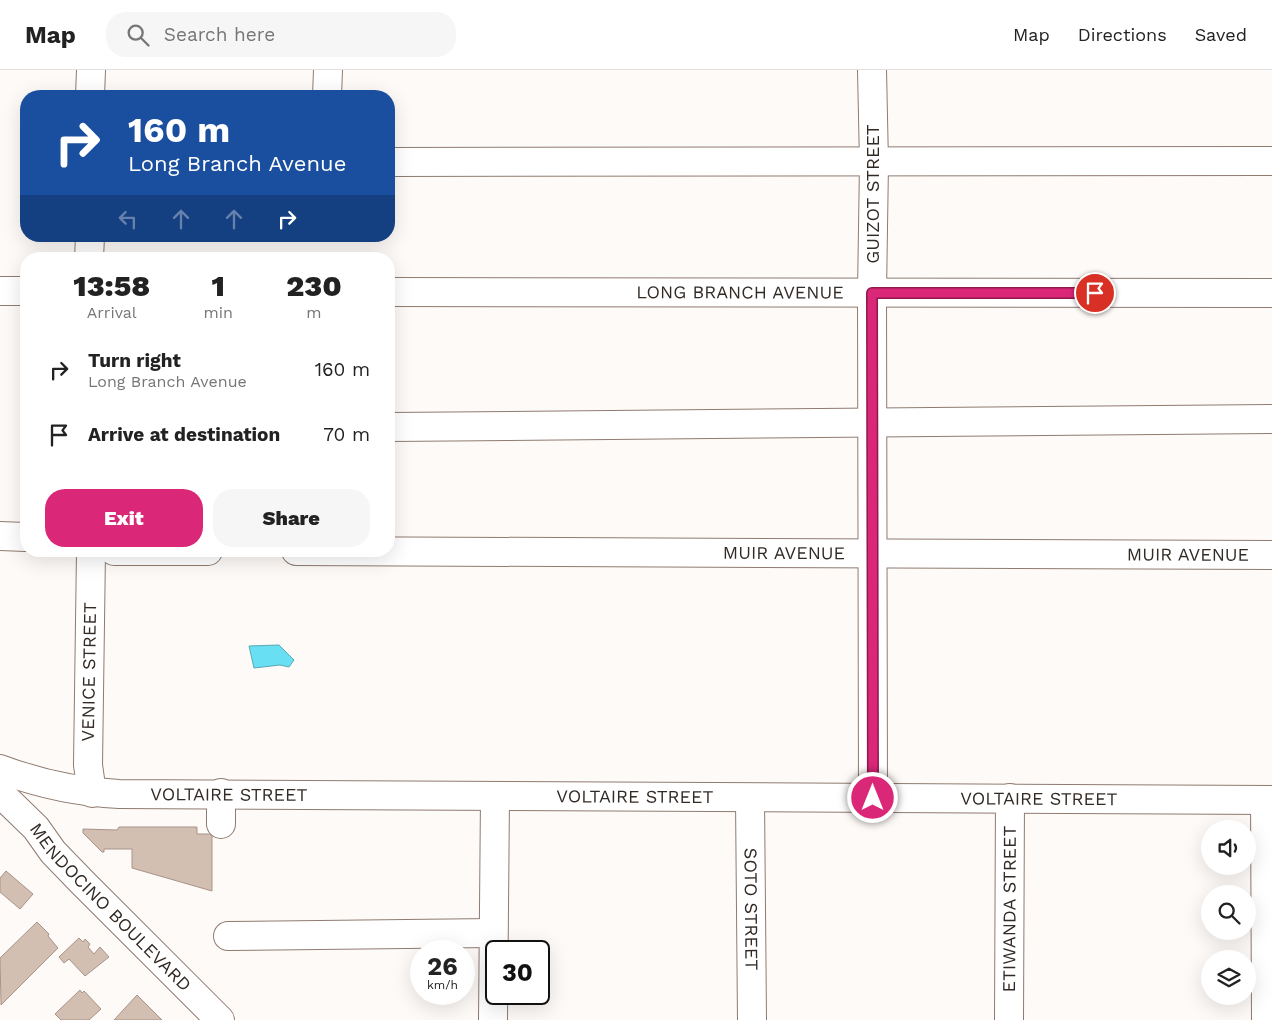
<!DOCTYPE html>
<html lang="en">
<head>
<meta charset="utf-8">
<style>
  :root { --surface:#fff; --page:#f6f6f6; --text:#222; --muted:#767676; --line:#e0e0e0; --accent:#db2777 }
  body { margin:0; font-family:"Work Sans",sans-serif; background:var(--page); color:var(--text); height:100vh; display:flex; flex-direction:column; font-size:19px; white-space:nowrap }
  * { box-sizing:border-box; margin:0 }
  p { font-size:16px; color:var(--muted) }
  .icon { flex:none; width:28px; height:28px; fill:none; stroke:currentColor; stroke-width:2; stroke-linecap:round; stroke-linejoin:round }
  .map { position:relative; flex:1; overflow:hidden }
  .drawer { position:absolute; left:20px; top:182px; width:375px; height:305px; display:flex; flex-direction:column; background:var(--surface); border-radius:20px; box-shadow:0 5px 20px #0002 }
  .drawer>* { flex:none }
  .banner { position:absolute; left:20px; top:20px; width:375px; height:152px; border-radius:20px; box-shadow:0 5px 20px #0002; background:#1a4fa0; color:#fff; overflow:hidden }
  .buttons { position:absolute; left:1201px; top:750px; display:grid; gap:10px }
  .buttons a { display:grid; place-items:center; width:55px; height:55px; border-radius:50%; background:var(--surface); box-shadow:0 5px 20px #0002; font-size:25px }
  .speed { position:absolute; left:410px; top:870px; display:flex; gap:10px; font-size:25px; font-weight:700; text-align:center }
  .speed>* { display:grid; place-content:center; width:65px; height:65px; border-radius:50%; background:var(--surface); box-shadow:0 5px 20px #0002; line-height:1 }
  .speed small { font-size:12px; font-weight:400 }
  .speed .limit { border:2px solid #111; border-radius:8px; background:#fff; color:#111 }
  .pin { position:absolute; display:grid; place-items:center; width:42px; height:42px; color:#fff; margin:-21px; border:2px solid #fff; border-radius:50%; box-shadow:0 1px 5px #0007 }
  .me { position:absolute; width:55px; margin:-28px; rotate:0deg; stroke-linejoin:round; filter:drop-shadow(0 0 4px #0008) }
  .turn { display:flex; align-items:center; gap:18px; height:105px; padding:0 25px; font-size:22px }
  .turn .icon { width:65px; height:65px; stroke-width:2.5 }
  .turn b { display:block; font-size:35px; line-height:42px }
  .lanes { display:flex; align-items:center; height:48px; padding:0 25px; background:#0003; justify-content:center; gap:25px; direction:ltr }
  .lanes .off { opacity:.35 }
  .eta { display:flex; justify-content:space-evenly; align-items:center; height:85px; text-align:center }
  .eta b { font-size:30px; font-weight:800; line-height:35px }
  .primary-button { display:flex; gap:10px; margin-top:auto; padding:10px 25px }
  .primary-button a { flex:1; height:58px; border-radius:20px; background:var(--accent); color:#fff; font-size:20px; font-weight:800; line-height:58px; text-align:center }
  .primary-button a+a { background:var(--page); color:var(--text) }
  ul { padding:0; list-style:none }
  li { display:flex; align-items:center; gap:15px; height:65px; padding:0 25px }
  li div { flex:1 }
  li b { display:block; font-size:19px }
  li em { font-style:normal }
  header { display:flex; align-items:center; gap:30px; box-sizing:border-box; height:70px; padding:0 25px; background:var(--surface); border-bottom:1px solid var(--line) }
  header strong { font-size:24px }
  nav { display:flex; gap:28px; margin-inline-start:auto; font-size:18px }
  .search { width:350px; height:45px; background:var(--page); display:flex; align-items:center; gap:12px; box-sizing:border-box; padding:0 18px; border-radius:20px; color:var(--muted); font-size:19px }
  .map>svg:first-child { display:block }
  .water { fill:#69dff4; stroke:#58a9b6 }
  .building { fill:#d3beb2; stroke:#a89388 }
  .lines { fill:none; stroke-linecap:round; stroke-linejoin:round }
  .minor-casing { stroke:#8f7b70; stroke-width:30 }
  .major-casing { stroke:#8f7b70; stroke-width:30 }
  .minor { stroke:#fff; stroke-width:28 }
  .major { stroke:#fff; stroke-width:28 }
  .route-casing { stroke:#8e194d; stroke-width:12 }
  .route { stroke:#db2777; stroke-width:9 }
  .labels { text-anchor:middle; stroke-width:5; stroke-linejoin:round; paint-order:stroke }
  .street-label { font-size:18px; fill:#322a25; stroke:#fff }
</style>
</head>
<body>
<header>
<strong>Map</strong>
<div class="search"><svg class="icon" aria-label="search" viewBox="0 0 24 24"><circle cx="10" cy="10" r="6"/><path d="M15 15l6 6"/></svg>Search here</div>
<nav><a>Map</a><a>Directions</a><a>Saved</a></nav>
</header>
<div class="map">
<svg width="1272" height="950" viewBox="0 0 1272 950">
  <rect width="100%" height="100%" fill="#fefaf7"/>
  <path class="water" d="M279 575 294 590 289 597 280 595 254 598 249 576Z"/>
  <path class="building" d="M119 757H197V764H212V821L132 798V779H104V782H102L83 763V759L117 760Z
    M6 801 33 824 20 839 0 822V808Z
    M37 852 49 864 48 866 58 878 1 935 0 888Z
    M79 868 83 872 85 869 90 874 88 877 94 884 100 877 109 887 85 906 69 889 64 893 59 887Z
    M80 920 82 923 84 921 101 939 89 950H61L55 944Z
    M137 925 162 950H114Z"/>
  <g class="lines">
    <defs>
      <g id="minor">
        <path d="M872 0 874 93 872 223 873 728"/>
        <path d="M90 26 91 0"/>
        <path d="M327 26 328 0"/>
        <path d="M389 92 1272 91"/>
        <path d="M89 189 90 166"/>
        <path d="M0 221H26"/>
        <path id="s1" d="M389 222 1272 223"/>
        <path d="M389 357 1272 349"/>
        <path d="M0 466 26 467"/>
        <path d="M91 481 88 695 92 723"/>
        <path d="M114 481H208"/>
        <path id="s2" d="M296 481 1272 485"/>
        <path id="s3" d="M0 723 36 758 53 782 83 813 220 950"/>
        <path d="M221 723V754"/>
        <path id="s4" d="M750 729 752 950"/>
        <path d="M1265 730 1266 950"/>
        <path d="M228 866 493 863"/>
        <path d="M493 950 495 726"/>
        <path id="s5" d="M1009 950 1010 728"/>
      </g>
      <g id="major">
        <path id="s6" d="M0 699C40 714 77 722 119 724L1272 730"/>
      </g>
    </defs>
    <use href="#minor" class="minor-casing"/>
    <use href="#major" class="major-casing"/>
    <use href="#minor" class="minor"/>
    <use href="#major" class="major"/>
  </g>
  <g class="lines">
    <defs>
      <path id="route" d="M873 728 872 223H1095"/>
    </defs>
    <use href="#route" class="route-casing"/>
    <use href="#route" class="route"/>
  </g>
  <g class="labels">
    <g class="street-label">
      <text transform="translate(873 124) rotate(-90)" y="6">GUIZOT STREET</text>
      <text dy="6" stroke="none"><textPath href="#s1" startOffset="351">LONG BRANCH AVENUE</textPath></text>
      <text dy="6" stroke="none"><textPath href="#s2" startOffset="488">MUIR AVENUE</textPath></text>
      <text dy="6" stroke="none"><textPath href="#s2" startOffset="892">MUIR AVENUE</textPath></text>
      <text transform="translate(89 602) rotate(-89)" y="6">VENICE STREET</text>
      <text dy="6" stroke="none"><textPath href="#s6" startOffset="232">VOLTAIRE STREET</textPath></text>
      <text dy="6" stroke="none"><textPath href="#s6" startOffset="638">VOLTAIRE STREET</textPath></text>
      <text dy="6" stroke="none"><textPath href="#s6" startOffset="1042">VOLTAIRE STREET</textPath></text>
      <text dy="6" stroke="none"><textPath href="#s3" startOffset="159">MENDOCINO BOULEVARD</textPath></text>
      <text dy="6" stroke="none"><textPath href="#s4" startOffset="110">SOTO STREET</textPath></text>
      <text dy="6" stroke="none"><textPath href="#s5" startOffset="111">ETIWANDA STREET</textPath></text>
    </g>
  </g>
</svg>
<div class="buttons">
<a><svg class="icon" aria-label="sound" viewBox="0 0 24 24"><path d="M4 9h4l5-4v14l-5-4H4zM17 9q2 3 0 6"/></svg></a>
<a><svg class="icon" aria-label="search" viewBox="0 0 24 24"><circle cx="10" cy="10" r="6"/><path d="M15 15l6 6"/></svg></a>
<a><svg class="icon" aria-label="layers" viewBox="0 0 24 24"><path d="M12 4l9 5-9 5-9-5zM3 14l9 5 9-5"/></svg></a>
</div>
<div class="speed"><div>26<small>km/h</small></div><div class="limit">30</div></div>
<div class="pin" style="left:1095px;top:223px;background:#d93025"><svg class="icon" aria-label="arrive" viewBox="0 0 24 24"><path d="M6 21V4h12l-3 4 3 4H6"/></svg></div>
<svg class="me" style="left:873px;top:728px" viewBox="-20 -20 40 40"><circle r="17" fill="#db2777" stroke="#fff" stroke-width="3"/><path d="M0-11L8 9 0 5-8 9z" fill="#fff"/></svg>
<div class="banner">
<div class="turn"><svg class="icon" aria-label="right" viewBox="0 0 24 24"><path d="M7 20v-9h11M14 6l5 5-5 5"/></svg><div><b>160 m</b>Long Branch Avenue</div></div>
<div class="lanes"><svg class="icon off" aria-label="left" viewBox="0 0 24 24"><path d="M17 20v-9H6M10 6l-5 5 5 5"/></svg><svg class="icon off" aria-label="ahead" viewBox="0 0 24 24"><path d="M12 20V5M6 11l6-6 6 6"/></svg><svg class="icon off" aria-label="ahead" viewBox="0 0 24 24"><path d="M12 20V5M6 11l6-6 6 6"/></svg><svg class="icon" aria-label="right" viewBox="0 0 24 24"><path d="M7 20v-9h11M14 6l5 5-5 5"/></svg></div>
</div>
<section class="drawer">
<div class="eta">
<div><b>13:58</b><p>Arrival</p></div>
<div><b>1</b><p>min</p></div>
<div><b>230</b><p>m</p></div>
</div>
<ul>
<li><svg class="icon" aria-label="right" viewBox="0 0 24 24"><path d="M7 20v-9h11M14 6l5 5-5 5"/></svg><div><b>Turn right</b><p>Long Branch Avenue</p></div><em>160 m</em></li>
<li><svg class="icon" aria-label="arrive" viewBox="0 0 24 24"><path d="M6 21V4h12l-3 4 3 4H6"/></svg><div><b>Arrive at destination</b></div><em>70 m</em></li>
</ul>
<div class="primary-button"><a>Exit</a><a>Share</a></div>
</section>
</div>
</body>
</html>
